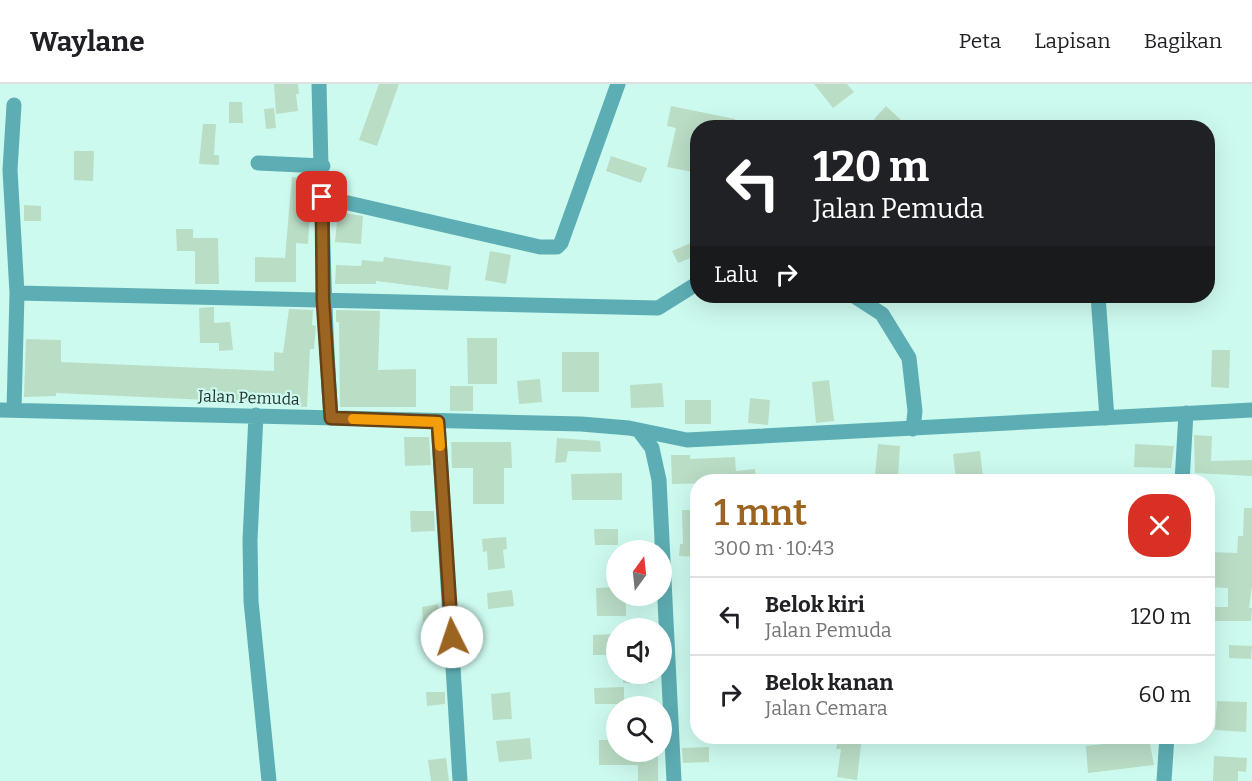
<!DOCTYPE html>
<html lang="id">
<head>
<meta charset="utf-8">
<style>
  :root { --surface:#fff; --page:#f6f6f6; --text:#202124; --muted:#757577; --line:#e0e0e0; --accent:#9c6421 }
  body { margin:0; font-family:Bitter,serif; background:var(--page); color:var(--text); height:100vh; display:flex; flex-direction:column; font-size:22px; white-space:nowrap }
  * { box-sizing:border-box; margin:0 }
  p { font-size:20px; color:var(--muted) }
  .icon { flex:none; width:33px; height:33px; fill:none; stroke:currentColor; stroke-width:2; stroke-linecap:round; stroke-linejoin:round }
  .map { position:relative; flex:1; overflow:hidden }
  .details { position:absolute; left:690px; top:390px; width:525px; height:270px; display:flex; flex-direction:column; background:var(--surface); border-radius:24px; box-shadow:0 6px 24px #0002 }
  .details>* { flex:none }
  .banner { position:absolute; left:690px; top:36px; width:525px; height:183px; border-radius:24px; box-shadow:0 6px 24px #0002; background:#202124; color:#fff; overflow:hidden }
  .needle { width:39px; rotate:15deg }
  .buttons { position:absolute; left:606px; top:456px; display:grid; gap:12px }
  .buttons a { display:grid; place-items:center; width:66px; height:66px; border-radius:50%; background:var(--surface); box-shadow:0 6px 24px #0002; font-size:30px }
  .pin { position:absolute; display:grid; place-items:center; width:51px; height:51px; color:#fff; margin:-26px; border-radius:12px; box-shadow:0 3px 9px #0006 }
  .me { position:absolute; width:66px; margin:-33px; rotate:356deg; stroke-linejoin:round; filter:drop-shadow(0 0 4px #0008) }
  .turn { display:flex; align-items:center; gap:21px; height:126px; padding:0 24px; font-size:27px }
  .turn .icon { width:78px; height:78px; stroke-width:2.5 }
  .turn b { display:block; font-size:42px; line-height:51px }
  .then { display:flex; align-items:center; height:57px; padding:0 24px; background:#0003; gap:12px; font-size:22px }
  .round { display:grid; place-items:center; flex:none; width:63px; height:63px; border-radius:24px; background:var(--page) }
  .headline { display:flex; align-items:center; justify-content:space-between; height:102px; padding:0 24px }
  h1 { font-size:36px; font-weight:600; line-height:45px; color:var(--accent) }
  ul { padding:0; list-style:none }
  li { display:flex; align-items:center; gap:18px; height:78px; padding:0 24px; border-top:2px solid var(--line) }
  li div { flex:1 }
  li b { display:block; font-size:22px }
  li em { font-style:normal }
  header { display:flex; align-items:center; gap:36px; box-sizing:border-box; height:84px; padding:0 30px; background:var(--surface); border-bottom:2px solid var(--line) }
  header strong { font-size:28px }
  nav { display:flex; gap:33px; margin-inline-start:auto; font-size:21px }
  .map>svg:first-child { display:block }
  .building { fill:#baddc6 }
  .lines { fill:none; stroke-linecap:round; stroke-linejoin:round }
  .minor { stroke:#5daeb4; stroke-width:15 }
  .route-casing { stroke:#654115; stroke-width:15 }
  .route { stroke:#9c6421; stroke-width:10 }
  .slow { stroke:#f59e0b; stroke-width:10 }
  .labels { text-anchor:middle; stroke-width:4.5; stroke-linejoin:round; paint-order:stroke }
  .street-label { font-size:16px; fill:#21322e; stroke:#cdfaef }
</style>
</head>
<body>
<header>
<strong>Waylane</strong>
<nav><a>Peta</a><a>Lapisan</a><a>Bagikan</a></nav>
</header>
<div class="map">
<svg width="1252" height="697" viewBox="0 0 1252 697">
  <rect width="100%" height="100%" fill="#cdfaef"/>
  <path class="building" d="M274 0H298L299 10H296L298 27 276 30Z
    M379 0H399L377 62 359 56Z
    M814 0H847L854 8 833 24Z
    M229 18H242L243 39H229Z
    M671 22 735 35 733 44H698V89L667 83 676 44 667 42Z
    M886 22 901 36 895 44H884L874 35Z
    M274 24 276 44 266 45 264 25Z
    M203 40H216L214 71H219V81L199 80Z
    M74 67H94L93 97 74 96Z
    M611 72 647 84 641 99 606 87Z
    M292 93 312 95 308 160 296 159V198H255V173L285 174Z
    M24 121 41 122V137H24Z
    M338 128 363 132 361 160 335 158Z
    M176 145H193V154H218L219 200H195V167H177Z
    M698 156V171L678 179 672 167Z
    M490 167 511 171 506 200 485 196Z
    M384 173 451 182 448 206 376 197V200H335L336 181 361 182 362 176 383 178Z
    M214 223V239L230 238 233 266 219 267V259H200L199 224Z
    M289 225 313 226 312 241 316 242 314 265H310L307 323 272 321V319L56 309V312L24 313 26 255 61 256V278L274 287V268L283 269Z
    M336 226 380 227 378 286 416 285V323H340L339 238H336Z
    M467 254H497V300H468Z
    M1212 266H1230L1229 304 1211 303Z
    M562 268H599V308H562Z
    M540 295 542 318 519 320 517 297Z
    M829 296 834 337 816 339 812 298Z
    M662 299 664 323 631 324 630 301Z
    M450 302H473V327H450Z
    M750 314 770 316 768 341 748 339Z
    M685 316H711V340H685Z
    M1194 351 1212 352 1211 377 1252 376V392L1195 389Z
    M404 353H429L431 381 405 382Z
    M557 354 600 357 601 368 568 367 566 378 555 379Z
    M451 358H511L512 384H504V420H473V384H452Z
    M878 360 900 362 898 393 875 391Z
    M1135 360 1174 362 1171 384 1134 383Z
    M980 367 983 393 956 396 953 370Z
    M671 371H690V375L735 373 736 387 755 385 756 398 672 400Z
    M622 389V416H572L571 390Z
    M1244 424H1252V501L1249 524H1252L1251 537H1208V523H1228V504L1208 503V468L1237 469 1238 452H1243Z
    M682 426H698V473L679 472 680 460H683Z
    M410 427H434L435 447 411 448Z
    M594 445H618V461H595Z
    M506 453 507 465 503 466 505 484 488 486 487 467 483 468 482 455Z
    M616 503V512H626V532H597L596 504Z
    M512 506 514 522 488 525 487 509Z
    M438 520 440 535 423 538 422 523Z
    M616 550V571H593V551Z
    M1229 561 1252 562 1251 575 1229 574Z
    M623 590H653V599H623Z
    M624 603V620H595L594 604Z
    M426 608H445V620L427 622Z
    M510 608 512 635 493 636 491 610Z
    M1217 617 1247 618 1246 648 1215 646Z
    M839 652H862L857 696 837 693 841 665H836Z
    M530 654 532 675 499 678 496 657Z
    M1149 655 1154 681 1088 689 1086 662Z
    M599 656H616V668H658V697H638V681H599Z
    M709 663V678L683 679 682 664Z
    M1214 672 1247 674 1246 688 1238 687V697H1213Z
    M446 674 449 697H431L428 676Z"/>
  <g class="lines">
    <path class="minor" d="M319 0C322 112 323 223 331 334
      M258 79 323 82
      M322 113 540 163H557L561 159 618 0
      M17 209 658 224 698 199
      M854 212 882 230 909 274 915 327 913 345
      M1098 212 1107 334
      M0 326 581 340 629 344 687 356 1252 326
      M14 326 17 209 10 86 14 21
      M256 331 250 456 251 517 269 697
      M438 338 460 697
      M640 348 652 364 659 396 674 697
      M1182 398 1186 329
      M1164 697 1167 652"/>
  </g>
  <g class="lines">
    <defs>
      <path id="route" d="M322 113 323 216 331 334 438 338 452 553"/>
    </defs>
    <use href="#route" class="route-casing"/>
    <use href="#route" class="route"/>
    <path class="slow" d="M353 335 438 338 440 362"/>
  </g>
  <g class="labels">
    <g class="street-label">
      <text transform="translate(249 313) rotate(2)" y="6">Jalan Pemuda</text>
    </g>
  </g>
</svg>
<div class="buttons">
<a><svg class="needle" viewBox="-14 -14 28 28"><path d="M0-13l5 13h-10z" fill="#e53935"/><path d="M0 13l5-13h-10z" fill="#757577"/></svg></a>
<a><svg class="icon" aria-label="sound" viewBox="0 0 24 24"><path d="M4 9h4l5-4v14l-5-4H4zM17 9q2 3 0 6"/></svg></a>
<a><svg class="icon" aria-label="search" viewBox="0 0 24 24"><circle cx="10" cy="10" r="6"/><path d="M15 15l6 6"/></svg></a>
</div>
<div class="pin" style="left:322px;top:113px;background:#d93025"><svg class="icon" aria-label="arrive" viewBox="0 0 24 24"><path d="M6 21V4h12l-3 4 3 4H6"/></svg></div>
<svg class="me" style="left:452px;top:553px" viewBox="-20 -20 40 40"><circle r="19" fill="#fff"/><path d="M0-13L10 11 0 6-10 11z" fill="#9c6421"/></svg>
<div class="banner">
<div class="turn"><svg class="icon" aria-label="left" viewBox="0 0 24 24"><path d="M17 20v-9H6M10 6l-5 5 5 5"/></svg><div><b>120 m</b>Jalan Pemuda</div></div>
<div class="then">Lalu<svg class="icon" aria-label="right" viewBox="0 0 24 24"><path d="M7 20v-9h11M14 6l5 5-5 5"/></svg></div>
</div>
<section class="details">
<div class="headline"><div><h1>1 mnt</h1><p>300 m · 10:43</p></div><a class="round" style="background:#d93025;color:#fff"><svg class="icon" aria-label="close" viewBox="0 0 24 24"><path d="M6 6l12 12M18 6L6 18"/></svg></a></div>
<ul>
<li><svg class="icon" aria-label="left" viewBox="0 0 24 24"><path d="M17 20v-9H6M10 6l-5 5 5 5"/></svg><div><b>Belok kiri</b><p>Jalan Pemuda</p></div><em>120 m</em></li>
<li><svg class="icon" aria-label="right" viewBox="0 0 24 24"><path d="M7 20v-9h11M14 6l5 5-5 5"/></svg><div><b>Belok kanan</b><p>Jalan Cemara</p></div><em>60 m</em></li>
</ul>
</section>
</div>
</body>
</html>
